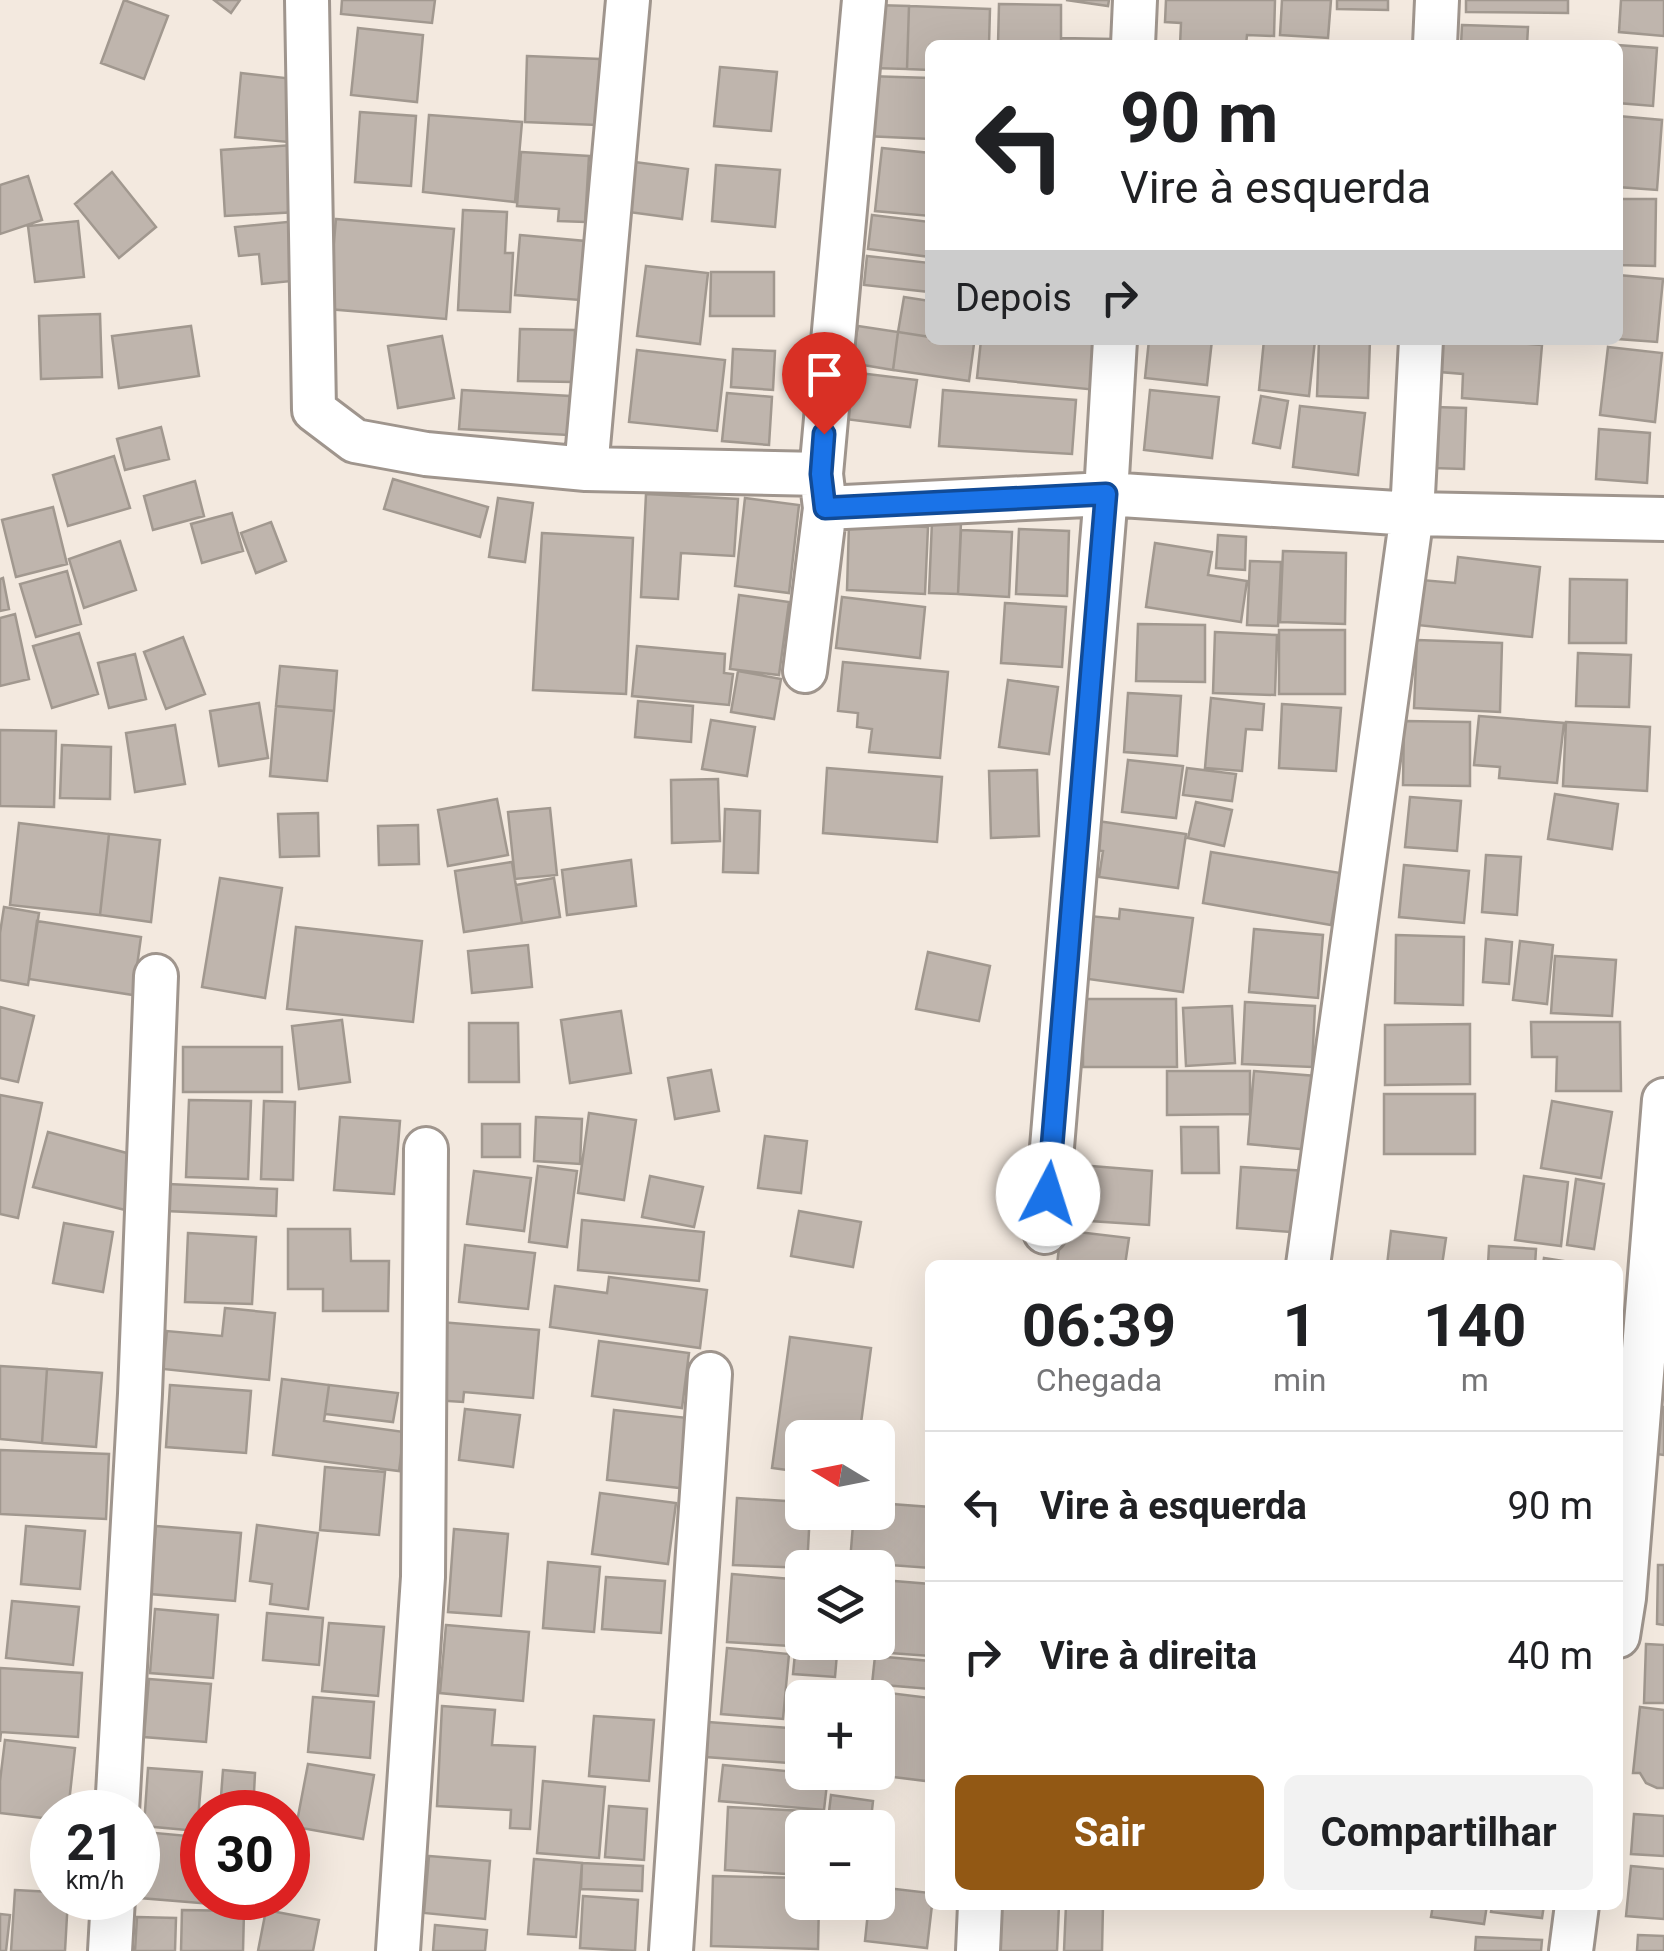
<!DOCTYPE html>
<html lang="pt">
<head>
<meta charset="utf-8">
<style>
  :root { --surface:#fff; --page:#f2f2f2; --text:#202124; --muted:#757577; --line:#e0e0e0; --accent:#925814 }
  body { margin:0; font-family:Roboto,sans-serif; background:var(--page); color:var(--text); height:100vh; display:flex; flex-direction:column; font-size:38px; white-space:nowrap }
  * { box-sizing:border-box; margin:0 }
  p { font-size:32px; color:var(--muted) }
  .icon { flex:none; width:55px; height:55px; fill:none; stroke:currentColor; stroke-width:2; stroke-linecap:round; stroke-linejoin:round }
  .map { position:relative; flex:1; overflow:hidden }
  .details { position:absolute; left:925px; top:1260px; width:698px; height:650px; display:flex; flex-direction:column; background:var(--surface); border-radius:15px; box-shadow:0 10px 40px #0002 }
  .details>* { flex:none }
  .top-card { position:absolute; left:925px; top:40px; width:698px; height:305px; border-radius:15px; box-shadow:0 10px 40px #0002; background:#fff; color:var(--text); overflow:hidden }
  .needle { width:65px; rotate:280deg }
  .tools { position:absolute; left:785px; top:1420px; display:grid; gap:20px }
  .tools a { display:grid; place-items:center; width:110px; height:110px; border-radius:15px; background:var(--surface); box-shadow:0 10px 40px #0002; font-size:50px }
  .speed { position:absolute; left:30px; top:1790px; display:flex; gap:20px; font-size:50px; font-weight:700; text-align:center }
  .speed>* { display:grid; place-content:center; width:130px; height:130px; border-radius:50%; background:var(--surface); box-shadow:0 10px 40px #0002; line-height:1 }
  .speed small { font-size:25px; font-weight:400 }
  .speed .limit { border:15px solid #d22; background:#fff; color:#111 }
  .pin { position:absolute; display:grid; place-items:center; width:85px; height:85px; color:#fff; margin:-102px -42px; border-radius:50% 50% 50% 0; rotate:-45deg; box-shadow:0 0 10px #0007 }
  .pin .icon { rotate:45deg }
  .me { position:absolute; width:110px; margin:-55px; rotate:5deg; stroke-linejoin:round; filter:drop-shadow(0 0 8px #0008) }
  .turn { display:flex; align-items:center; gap:35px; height:210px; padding:0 30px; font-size:45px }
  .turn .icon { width:130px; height:130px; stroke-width:2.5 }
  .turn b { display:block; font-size:70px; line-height:85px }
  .then { display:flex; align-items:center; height:95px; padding:0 30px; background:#0003; gap:20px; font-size:38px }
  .eta { display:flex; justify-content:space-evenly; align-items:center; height:170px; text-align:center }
  .eta b { font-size:60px; font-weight:700; line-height:70px }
  .primary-button { display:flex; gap:20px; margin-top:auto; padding:20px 30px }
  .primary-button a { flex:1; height:115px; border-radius:15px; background:var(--accent); color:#fff; font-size:40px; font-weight:700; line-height:115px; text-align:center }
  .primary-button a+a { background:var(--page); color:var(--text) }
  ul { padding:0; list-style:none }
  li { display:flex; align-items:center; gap:30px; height:150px; padding:0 30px; border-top:2px solid var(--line) }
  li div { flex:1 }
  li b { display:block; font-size:38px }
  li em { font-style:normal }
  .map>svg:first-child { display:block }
  .building { fill:#bfb5ad; stroke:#a1988f; stroke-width:2.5 }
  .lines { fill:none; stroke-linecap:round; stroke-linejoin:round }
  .minor-casing { stroke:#9f958d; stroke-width:48 }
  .minor { stroke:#fff; stroke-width:42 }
  .route-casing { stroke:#114b97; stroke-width:25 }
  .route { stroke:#1a73e8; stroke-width:18 }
</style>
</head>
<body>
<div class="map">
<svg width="1664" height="1951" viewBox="0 0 1664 1951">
  <rect width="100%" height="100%" fill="#f3e9df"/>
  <path class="building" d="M124 0 168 16 144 79 101 63Z
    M214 0H240L231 13Z
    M342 0H435L432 23 341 14Z
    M1066 0H1109L1108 6Z
    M1166 0H1275L1274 36 1247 35 1246 45H1180L1181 23 1165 22Z
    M1282 0H1331L1328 38 1280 35Z
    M1337 0H1388V10L1337 9Z
    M1466 0H1568V13L1466 12Z
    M1621 0H1664V36L1619 32Z
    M999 4 1061 5V45H998Z
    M874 5 909 6 907 69 871 68Z
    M909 6 990 9 989 45H930V70L907 69Z
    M1462 25 1528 27 1527 45H1461Z
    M358 28 423 35 417 102 351 95Z
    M1061 38 1113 39V45H1061Z
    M1590 43 1657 48 1653 106 1618 103V45H1589Z
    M527 56 600 59 597 125 525 122Z
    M720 67 777 72 771 131 714 126Z
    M241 73 294 79 288 142 235 137Z
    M867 76 930 78V139L865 136Z
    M360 112 416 116 411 186 355 182Z
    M429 115 522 122 515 202 423 192Z
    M1618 116 1662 120 1657 190 1618 187Z
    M293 145 297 212 225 216 221 150Z
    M882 148 930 153V216L875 211Z
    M521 152 589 156 585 222 558 221 559 209 517 206Z
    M627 161 688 169 682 219 621 211Z
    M716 165 780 170 775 227 712 221Z
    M112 172 156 227 119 258 75 204Z
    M28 176 42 220 0 234V185Z
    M1618 199H1656L1655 266 1618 265Z
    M463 210 507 212 505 253H513L510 312 458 310Z
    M872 215 930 222V257L868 249Z
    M336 219 454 229 446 319 328 309Z
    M78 221 84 277 35 282 28 226Z
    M297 221 302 280 262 284 259 254 239 256 235 227Z
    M520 235 585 241 580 300 515 295Z
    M867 256 930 263V292L864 285Z
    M646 266 708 273 700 344 637 336Z
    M711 272H774V316H710Z
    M1618 275 1663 279 1657 342 1618 339Z
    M904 297 930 301V337L898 332Z
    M100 314 102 377 41 379 39 316Z
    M191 326 199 376 119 388 112 336Z
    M858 326 898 332 893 370 851 363Z
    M520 329 575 330 573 382 518 381Z
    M898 332 930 337V340L974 344 969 381 893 370Z
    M442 336 454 398 398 408 388 346Z
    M981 340H1102L1097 390 977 378Z
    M1149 340H1212L1207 385 1145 378Z
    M1264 340H1315L1309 396 1259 390Z
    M1319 340H1370L1368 398 1317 396Z
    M1443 340H1485L1542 345 1537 404 1462 398 1463 374 1440 372Z
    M1608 347 1662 353 1655 422 1600 415Z
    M733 349 775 351 773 390 731 387Z
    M637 350 725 360 717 431 629 422Z
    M851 372 917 380 910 427 845 419Z
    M462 390 570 396 568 435 459 429Z
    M943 390 1076 400 1072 454 939 446Z
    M1150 390 1219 397 1212 458 1144 450Z
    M727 393 772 397 769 445 722 441Z
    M1261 396 1288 401 1280 448 1253 443Z
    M1300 406 1365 413 1358 475 1293 467Z
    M1435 407 1466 408 1464 469 1433 468Z
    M161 427 169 459 125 470 117 439Z
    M1599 429 1650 433 1647 483 1596 479Z
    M114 456 130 508 68 526 53 475Z
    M393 479 488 507 480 537 384 509Z
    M195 481 204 516 153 530 144 496Z
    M646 494 738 499 734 556 681 553 678 599 641 597Z
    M498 498 533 503 525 562 489 557Z
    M745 498 799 505 789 593 735 586Z
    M53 507 67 564 16 577 2 520Z
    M232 513 243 551 202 563 191 524Z
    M932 521 961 522 958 594 929 593Z
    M271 522 286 561 256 573 241 533Z
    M849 524 928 527 925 594 847 590Z
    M1019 529 1069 531 1067 596 1016 594Z
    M961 530 1012 532 1009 597 958 594Z
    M542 533 633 538 626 694 533 690Z
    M1218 535 1246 537 1245 570 1216 568Z
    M120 541 136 590 84 608 69 559Z
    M1155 543 1212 552 1208 575 1247 581 1241 622 1146 607Z
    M1283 551 1346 553 1345 624 1280 622Z
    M1458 557 1540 567 1532 637 1417 625 1422 580 1455 583Z
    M1250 561 1281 562 1278 626 1247 625Z
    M67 571 81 624 36 637 20 584Z
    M3 578 9 609 0 611V579Z
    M1570 579 1627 580 1626 643H1569Z
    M739 595 789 602 779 675 730 669Z
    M842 597 925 607 920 658 836 648Z
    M1005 603 1066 607 1062 667 1001 663Z
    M15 614 29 679 0 686V618Z
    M1138 624 1205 625V682L1136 681Z
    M1279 630H1345V694H1279Z
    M1215 632 1277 635 1275 695 1213 693Z
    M79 633 98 694 52 708 33 646Z
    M183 637 205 694 166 709 144 652Z
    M1417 640 1502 643 1500 712 1414 708Z
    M637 646 725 654 724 673 733 674 729 705 632 696Z
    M1578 653 1631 655 1629 707 1576 706Z
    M135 654 146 699 109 708 98 663Z
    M843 662 948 672 940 758 869 752 872 729 857 727 858 713 838 711Z
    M280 666 337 671 334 711 276 706Z
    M738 671 781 679 774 719 731 712Z
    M1008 680 1058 687 1049 754 999 747Z
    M1128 693 1181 696 1177 756 1124 752Z
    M1211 698 1264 704 1262 730 1246 729 1242 771 1205 768Z
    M638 701 693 706 691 742 635 737Z
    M259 703 268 758 219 766 210 711Z
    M1282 704 1341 708 1336 771 1279 768Z
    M276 706 334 711 327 781 270 776Z
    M1479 716 1564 723 1557 783 1499 778 1500 767 1474 765Z
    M711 720 755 727 747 776 702 769Z
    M1404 721 1470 722V786L1403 785Z
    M1566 722 1650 727 1647 791 1563 786Z
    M175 725 185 784 135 792 126 733Z
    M0 730 56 731 54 807 0 806Z
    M62 745 111 747 110 799 60 798Z
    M1128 760 1183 766 1176 818 1122 812Z
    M827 768 942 777 937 842 823 833Z
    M1187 768 1236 774 1232 801 1183 795Z
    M1037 770 1039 836 991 838 989 771Z
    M718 779 720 841 672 843 671 780Z
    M1555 794 1618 804 1612 849 1548 839Z
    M1410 797 1461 801 1457 851 1405 847Z
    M497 799 508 855 448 866 438 810Z
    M1196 802 1232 810 1224 846 1188 838Z
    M550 808 557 875 515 879 508 812Z
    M725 809 760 811 758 873 723 872Z
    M318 813 319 856 280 857 278 814Z
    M1091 820 1186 834 1178 888 1099 877 1103 851 1086 849Z
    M19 823 109 834 100 915 10 905Z
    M418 825 419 864 379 865 378 826Z
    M109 834 160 840 151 922 100 915Z
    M1211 852 1340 873 1331 925 1203 903Z
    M1486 855 1521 857 1517 915 1482 912Z
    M631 860 636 906 567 915 562 870Z
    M512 862 522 923 464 932 455 871Z
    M1404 865 1469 871 1464 923 1399 917Z
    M220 878 282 888 265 998 202 987Z
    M554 878 560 917 522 923 516 885Z
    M4 907 39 913 28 985 0 980V933Z
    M1120 909 1193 918 1183 992 1081 978 1090 916 1119 919Z
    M37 921 141 937 133 995 29 979Z
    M296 927 422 941 413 1022 287 1009Z
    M1254 929 1323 935 1318 998 1249 992Z
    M1396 935 1464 937 1463 1005 1395 1003Z
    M1486 939 1512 942 1509 984 1483 982Z
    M1520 941 1553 945 1547 1004 1513 1000Z
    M528 945 532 987 472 993 468 951Z
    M928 952 990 966 979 1021 916 1009Z
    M1555 956 1616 960 1612 1016 1551 1013Z
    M1083 999H1176L1177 1067H1083Z
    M1245 1002 1315 1006 1312 1067 1242 1064Z
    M1232 1006 1235 1063 1186 1066 1183 1008Z
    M0 1007 34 1016 18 1082 0 1078Z
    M621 1011 631 1073 570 1083 561 1020Z
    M342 1020 350 1082 299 1089 292 1026Z
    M1531 1022H1620L1621 1091H1556L1557 1057H1532Z
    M469 1023H518L519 1082H469Z
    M1470 1024V1084L1385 1085V1025Z
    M183 1047H282V1092H183Z
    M711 1070 719 1111 675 1119 668 1078Z
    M1167 1071H1250V1114L1167 1115Z
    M1254 1071 1316 1076 1310 1150 1248 1144Z
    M1384 1094H1475V1154H1384Z
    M0 1095 42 1103 18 1218 0 1214Z
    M189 1100 251 1101 248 1179 186 1177Z
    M264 1101 295 1102 293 1180 261 1179Z
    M1552 1101 1612 1112 1601 1178 1541 1168Z
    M589 1113 636 1120 624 1200 578 1193Z
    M340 1117 400 1121 394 1194 334 1190Z
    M536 1117 582 1119 580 1164 534 1161Z
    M482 1124H520V1157H482Z
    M1181 1127H1218L1219 1173H1182Z
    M48 1132 138 1156 125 1210 33 1187Z
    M765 1136 807 1141 801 1193 758 1188Z
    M1079 1165 1152 1171 1149 1225 1075 1220Z
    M538 1166 577 1171 567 1247 529 1242Z
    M1241 1167 1309 1171 1305 1233 1237 1228Z
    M474 1171 531 1178 524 1231 467 1224Z
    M650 1176 703 1187 694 1227 642 1217Z
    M1524 1176 1568 1182 1561 1246 1515 1240Z
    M1576 1179 1604 1184 1594 1249 1567 1245Z
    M168 1184 277 1189 276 1216 166 1211Z
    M799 1211 861 1222 853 1267 791 1256Z
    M582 1220 704 1232 699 1281 578 1270Z
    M64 1223 113 1232 103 1292 53 1283Z
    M288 1229H350L351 1261H389L388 1311H323V1289H288Z
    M1061 1230 1129 1238 1125 1265H1057Z
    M1391 1231 1446 1238 1442 1265H1387Z
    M188 1233 256 1237 252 1304 185 1302Z
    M465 1245 535 1253 528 1309 459 1302Z
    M1489 1246 1536 1249 1535 1265H1488Z
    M1544 1258 1589 1265H1543Z
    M609 1277 707 1290 700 1348 550 1327 555 1286 607 1293Z
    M225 1308 275 1313 269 1380 163 1369 167 1331 222 1336Z
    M440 1322 539 1330 533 1398 464 1392 463 1402 433 1400Z
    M790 1337 871 1348 859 1438H802V1472L772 1468Z
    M599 1341 689 1353 682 1408 592 1396Z
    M0 1366 47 1369 42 1443 0 1439Z
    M47 1369 102 1373 96 1447 42 1443Z
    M282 1379 329 1385 324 1421 404 1432 399 1471 273 1455Z
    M170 1385 251 1391 246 1453 166 1447Z
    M329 1385 398 1393 393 1422 325 1414Z
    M1654 1406 1664 1407V1455L1649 1453Z
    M465 1409 520 1415 513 1467 459 1460Z
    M614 1410 697 1419 689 1489 607 1480Z
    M0 1450 109 1454 106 1519 0 1514Z
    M325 1467 385 1472 379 1535 320 1530Z
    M600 1493 676 1503 668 1564 592 1554Z
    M737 1498 802 1502V1512H810L807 1568 733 1565Z
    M878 1503 930 1507V1568L850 1562 854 1512H878Z
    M257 1525 318 1533 308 1609 270 1604 272 1584 250 1581Z
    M26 1526 85 1531 80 1589 21 1584Z
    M156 1526 241 1533 235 1601 150 1594Z
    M454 1529 508 1534 501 1616 448 1612Z
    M548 1562 600 1567 594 1632 543 1628Z
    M1658 1565H1664V1625L1657 1624Z
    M732 1574 802 1580V1604L794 1603 790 1646 727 1642Z
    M606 1577 665 1581 661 1633 602 1629Z
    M882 1580 930 1584V1656L877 1652Z
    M12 1601 79 1607 73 1665 6 1658Z
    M155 1609 218 1615 213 1678 150 1673Z
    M799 1611H802V1642H838L835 1677 793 1674Z
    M267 1613 323 1618 319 1665 263 1660Z
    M329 1623 384 1627 378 1696 322 1691Z
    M446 1625 529 1632 523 1701 440 1693Z
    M1646 1644 1664 1645V1703H1644Z
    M727 1648 789 1654 783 1719 721 1714Z
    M875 1656 930 1661V1689L872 1684Z
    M0 1668 82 1673 78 1737 1 1732 0 1742Z
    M149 1679 211 1684 206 1742 144 1737Z
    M849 1688 930 1698V1747L926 1781 852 1772H878V1698H848Z
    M313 1697 374 1702 370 1758 308 1752Z
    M442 1706 495 1710 492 1745 535 1747 530 1829 510 1828 511 1810 437 1806Z
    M1640 1707 1664 1710V1788H1657L1646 1783 1640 1773H1633Z
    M594 1716 654 1720 649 1781 589 1776Z
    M708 1722 802 1729V1764L706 1757Z
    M5 1740 75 1748 68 1812H52V1819L0 1813V1781Z
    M308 1764 374 1775 363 1839 296 1827Z
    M723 1765 828 1775 824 1810 719 1801Z
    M148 1768 202 1772 197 1831 144 1826Z
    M223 1770 255 1773 253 1812 220 1810Z
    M543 1781 605 1787 599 1858 537 1853Z
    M831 1795 873 1801 870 1828H827Z
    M609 1806 647 1809 644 1860 605 1857Z
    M728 1807 825 1812 824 1828H802V1875L725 1870Z
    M1634 1814 1664 1816V1856L1631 1854Z
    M200 1819H202V1898H248V1907L140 1898 145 1832 198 1837Z
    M429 1856 490 1861 485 1919 424 1913Z
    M534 1859 582 1863 576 1937 528 1934Z
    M582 1863 643 1866 642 1891 581 1889Z
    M1631 1866 1664 1869V1919L1626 1916Z
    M713 1876 802 1878V1902H819L818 1949 711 1946Z
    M878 1887 930 1893V1905H932L927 1948 865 1941 869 1902H878Z
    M15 1890 52 1892V1898H68L65 1951H11Z
    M583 1896 638 1900 635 1951 580 1948Z
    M999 1905H1059L1057 1951H997Z
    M1066 1905H1103L1102 1951H1064Z
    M1433 1905H1487L1484 1924 1431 1917Z
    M1492 1905H1544L1542 1918 1491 1912Z
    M182 1910 244 1911 243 1951H181Z
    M266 1910 319 1920 313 1951H258Z
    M0 1914 10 1915 6 1951H0Z
    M137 1917 176 1918 175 1951H135Z
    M435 1925 487 1930 485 1951H433Z
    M1638 1935 1664 1936V1951H1637Z
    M1476 1937 1542 1940 1541 1951H1475Z"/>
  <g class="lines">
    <defs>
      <path id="minor" d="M307 0 314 410 355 441 426 454 586 469 821 474
        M1133 45 1135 0
        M1435 45 1437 0
        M586 469 628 0
        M825 508 1106 494 1412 514 1664 519
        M805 671 825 508 821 474 864 0
        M1045 1232 1106 494 1115 340
        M1308 1265 1412 514 1421 340
        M1618 1636 1624 1598 1664 1100
        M117 1812 140 1394 156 976
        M110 1951 113 1898
        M398 1951 423 1577 426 1149
        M671 1951 710 1374
        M978 1951 980 1905
        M1571 1951 1577 1905"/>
    </defs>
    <use href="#minor" class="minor-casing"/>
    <use href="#minor" class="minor"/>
  </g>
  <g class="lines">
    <defs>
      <path id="route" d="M824 434 821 474 825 508 1106 494 1048 1194"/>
    </defs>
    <use href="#route" class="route-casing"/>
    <use href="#route" class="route"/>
  </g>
</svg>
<div class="tools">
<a><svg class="needle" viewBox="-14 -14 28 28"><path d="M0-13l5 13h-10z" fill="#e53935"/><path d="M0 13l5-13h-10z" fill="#757577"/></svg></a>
<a><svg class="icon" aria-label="layers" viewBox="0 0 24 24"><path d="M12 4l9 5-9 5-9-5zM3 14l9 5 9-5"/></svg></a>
<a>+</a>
<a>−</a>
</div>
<div class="speed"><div>21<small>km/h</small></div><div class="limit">30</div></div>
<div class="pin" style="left:824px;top:434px;background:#d93025"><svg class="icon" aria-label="arrive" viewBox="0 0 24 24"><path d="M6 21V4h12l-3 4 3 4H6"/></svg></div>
<svg class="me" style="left:1048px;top:1194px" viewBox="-20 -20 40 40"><circle r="19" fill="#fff"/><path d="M0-13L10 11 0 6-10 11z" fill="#1a73e8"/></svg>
<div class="top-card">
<div class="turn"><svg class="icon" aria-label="left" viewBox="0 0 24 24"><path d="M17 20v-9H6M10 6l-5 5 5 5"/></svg><div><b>90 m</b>Vire à esquerda</div></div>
<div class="then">Depois<svg class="icon" aria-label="right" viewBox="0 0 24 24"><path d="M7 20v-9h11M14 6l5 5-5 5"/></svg></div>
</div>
<section class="details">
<div class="eta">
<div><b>06:39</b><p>Chegada</p></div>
<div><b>1</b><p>min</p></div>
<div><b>140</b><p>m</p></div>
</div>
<ul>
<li><svg class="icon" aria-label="left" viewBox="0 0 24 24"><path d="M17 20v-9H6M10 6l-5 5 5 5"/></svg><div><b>Vire à esquerda</b></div><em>90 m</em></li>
<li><svg class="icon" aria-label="right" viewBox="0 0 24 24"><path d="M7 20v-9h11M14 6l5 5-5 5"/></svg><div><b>Vire à direita</b></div><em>40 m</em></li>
</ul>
<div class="primary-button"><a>Sair</a><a>Compartilhar</a></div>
</section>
</div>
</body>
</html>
